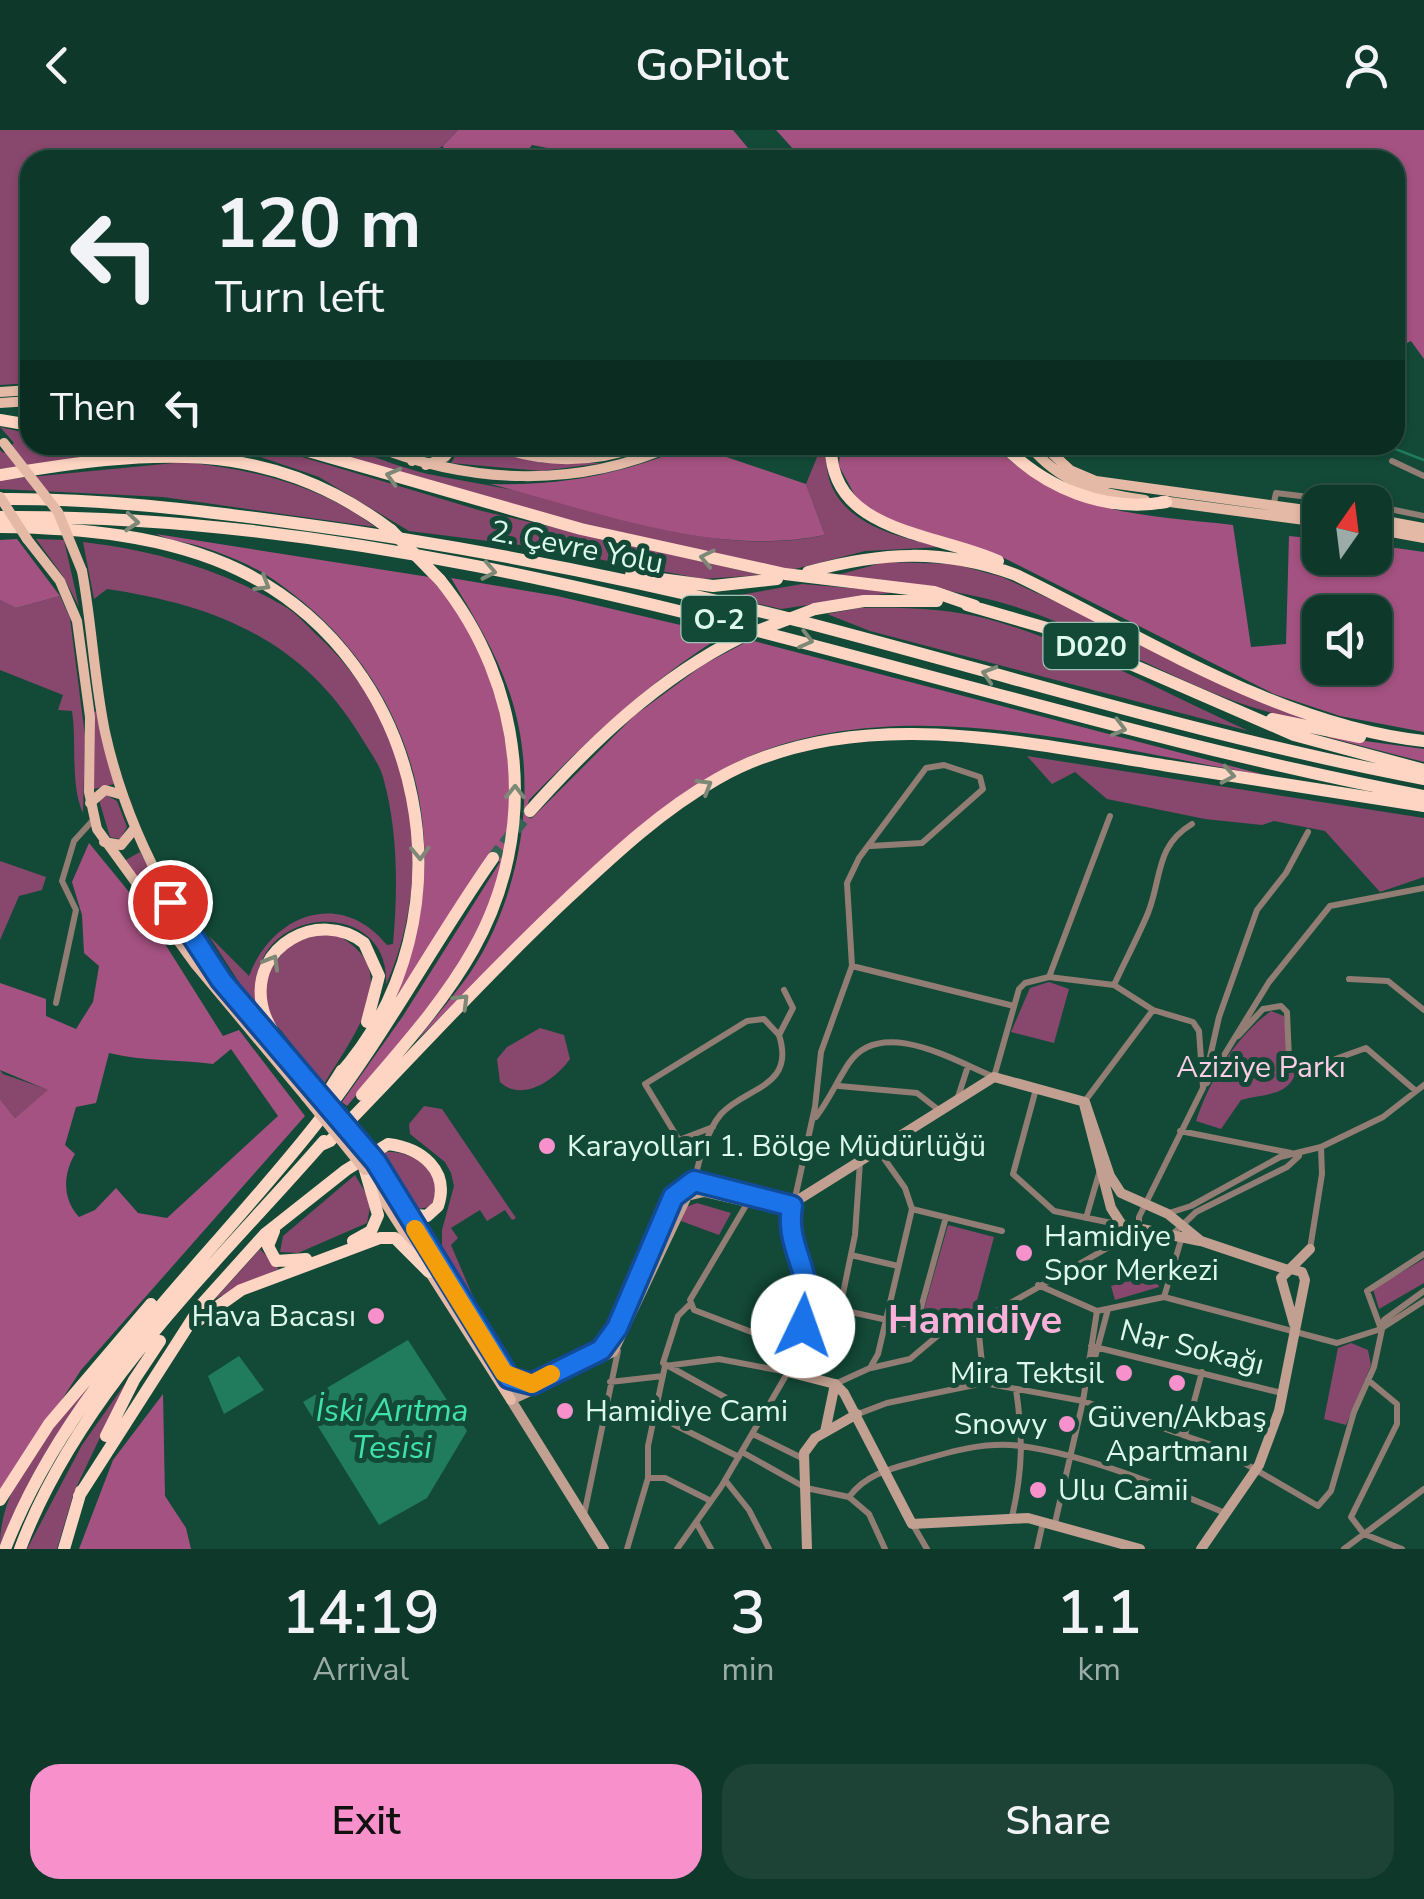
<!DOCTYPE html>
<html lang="en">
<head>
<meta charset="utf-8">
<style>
  :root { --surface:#0e3829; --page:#1c4335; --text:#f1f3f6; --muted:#9baca8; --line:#2e5246; --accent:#f890cb }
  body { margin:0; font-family:"Nunito Sans",sans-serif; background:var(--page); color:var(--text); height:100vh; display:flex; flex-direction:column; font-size:38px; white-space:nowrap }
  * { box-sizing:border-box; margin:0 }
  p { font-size:32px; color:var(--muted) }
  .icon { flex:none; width:55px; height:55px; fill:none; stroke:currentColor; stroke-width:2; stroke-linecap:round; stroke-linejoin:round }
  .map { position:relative; height:1419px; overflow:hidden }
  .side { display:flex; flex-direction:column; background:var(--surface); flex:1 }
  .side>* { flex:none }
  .guide { position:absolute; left:20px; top:20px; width:1385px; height:305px; border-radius:30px; box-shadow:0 2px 8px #0004,0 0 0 2px var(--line); background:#0e3829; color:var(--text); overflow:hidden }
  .needle { width:65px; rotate:14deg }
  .tools { position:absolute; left:1302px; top:355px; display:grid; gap:20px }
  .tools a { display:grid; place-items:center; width:90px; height:90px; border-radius:20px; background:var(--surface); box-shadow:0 2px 8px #0004,0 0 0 2px var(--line); font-size:50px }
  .pin { position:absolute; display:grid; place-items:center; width:85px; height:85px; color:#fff; margin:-42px; border:5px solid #fff; border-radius:50%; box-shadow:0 2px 10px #0007 }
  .me { position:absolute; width:110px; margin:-55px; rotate:3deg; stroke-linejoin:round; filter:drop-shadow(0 0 8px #0008) }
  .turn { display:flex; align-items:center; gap:35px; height:210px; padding:0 30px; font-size:45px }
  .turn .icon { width:130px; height:130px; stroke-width:2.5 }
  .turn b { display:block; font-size:70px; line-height:85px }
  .then { display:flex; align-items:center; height:95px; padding:0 30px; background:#0003; gap:20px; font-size:38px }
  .eta { display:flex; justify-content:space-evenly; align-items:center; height:170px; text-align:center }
  .eta b { font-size:60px; font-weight:600; line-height:70px }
  .action { display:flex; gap:20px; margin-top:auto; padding:20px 30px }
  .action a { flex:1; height:115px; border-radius:30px; background:var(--accent); color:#111; font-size:40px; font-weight:600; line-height:115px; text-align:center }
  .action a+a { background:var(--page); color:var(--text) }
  header { display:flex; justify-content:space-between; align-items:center; height:130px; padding:0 30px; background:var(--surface); font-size:45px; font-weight:600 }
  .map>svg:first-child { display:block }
  .green { fill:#88476d }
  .forest { fill:#a45281; fill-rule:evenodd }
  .water { fill:#207c5d }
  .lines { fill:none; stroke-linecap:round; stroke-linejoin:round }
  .stream { stroke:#207c5d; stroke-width:2.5 }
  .highway-tunnel { stroke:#316452; stroke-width:12; stroke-dasharray:12 6; stroke-linecap:butt }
  .street { stroke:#927d74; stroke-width:6 }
  .secondary { stroke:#c1a091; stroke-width:10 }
  .primary { stroke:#e4baa7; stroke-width:10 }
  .highway { stroke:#fed5c2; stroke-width:12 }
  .primary-bridge { stroke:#e4baa7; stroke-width:10 }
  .highway-bridge { stroke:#fed5c2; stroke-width:12 }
  .oneway { stroke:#7d8976 }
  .route-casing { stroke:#114b97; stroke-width:25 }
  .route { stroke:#1a73e8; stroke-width:18 }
  .slow { stroke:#f59e0b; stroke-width:18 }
  .poi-dot { fill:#f890cb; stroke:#134a37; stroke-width:4 }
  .labels { text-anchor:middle; stroke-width:10; stroke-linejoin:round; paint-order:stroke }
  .shield { fill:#134a37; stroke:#a0c4b6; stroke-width:2.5 }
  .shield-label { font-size:28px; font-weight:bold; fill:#ddf8ec }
  .street-label { font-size:30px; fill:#ddf8ec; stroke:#134a37 }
  .park-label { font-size:30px; fill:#fccde5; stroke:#134a37 }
  .poi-label { font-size:30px; fill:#ddf8ec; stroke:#134a37; text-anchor:start }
  .water-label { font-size:32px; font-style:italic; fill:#3fe1ab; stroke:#134a37 }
  .district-label { font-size:40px; font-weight:bold; fill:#fab0d8; stroke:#134a37 }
</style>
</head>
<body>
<header><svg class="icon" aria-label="back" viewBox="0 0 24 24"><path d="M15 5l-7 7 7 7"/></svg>GoPilot<svg class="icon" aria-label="person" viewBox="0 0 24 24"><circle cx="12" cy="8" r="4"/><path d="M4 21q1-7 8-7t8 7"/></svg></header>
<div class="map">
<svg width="1424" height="1419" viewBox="0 0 1424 1419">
  <rect width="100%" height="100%" fill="#134a37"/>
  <path class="green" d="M0 0H458L443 16 416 30H30V253L0 255Z
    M0 297 30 304V315L179 316 0 339V320L4 323 14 313Z
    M225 315 282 321 482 381 761 445 703 449 529 416 409 401 319 347Z
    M303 315C360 315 378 332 428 344 460 351 493 355 525 363 623 388 724 427 825 405L806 354 822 315H827C818 387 886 405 942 417L865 421 791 440 585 397Z
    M462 315 543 333H603L542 341 451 333Z
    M184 332C254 340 318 354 375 397L163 367 0 359V350Z
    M36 409 64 410 79 477 63 446Z
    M83 412C153 420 223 440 284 476 297 483 307 496 318 506 414 594 438 738 386 855 392 760 232 774 259 883L209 806 249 846C272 784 341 758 387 815L393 814C398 759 398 700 383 647 379 633 368 619 361 607 302 509 214 475 107 459L94 469Z
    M885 432 954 434 1002 447 1320 593C1226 580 1148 530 1062 494 980 459 917 456 830 447Z
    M802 454 897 462 781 479 729 467Z
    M60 466 70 488 85 606 83 683C70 655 77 613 72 581L58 580 63 565 0 540V470L16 478Z
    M859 478C901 477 947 478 988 489 1078 514 1164 563 1249 601L870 501 827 484Z
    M97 581 114 654 94 659V582Z
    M1027 626 1424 688V747L1380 762 1325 701 1274 691 1262 695 1205 689 1107 669 1075 642 1052 654Z
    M106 665 117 671 127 697 120 709 110 707 99 670Z
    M140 722 204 837 124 731Z
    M0 731 46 747 42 760 19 766 0 810Z
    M330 802C409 836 355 903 324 954L267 883 265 857 268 843 290 813Z
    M1049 852 1069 859 1054 913 1011 902 1030 858Z
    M1271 881 1284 886 1289 926 1298 933C1293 967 1268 963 1241 970L1221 999 1196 991C1210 950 1235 907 1271 881Z
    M540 898 564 905 570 929C555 950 522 973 500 952L497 929 507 917Z
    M0 940 3 944 49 960 15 988 0 969Z
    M424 976 442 979 516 1088 512 1090 505 1080 487 1091 480 1080 451 1098 458 1108 451 1115 495 1218 442 1122V1100L454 1056 451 1043 445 1032 410 1004 409 994Z
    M383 1022C414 1019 450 1045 430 1077L417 1079 413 1074Z
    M355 1045 371 1072 367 1093 298 1123 280 1122 283 1106Z
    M697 1073 731 1083 719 1105 681 1091 686 1077Z
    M948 1095 994 1107 975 1178 949 1190H921Z
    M260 1119 279 1139 215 1169Z
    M1424 1129V1153L1379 1179 1373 1159Z
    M1155 1143 1159 1157 1115 1170 1111 1156Z
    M1351 1213 1368 1220 1371 1235 1346 1295 1324 1289 1338 1218Z
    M96 1246 34 1343 0 1415C0 1350 57 1295 96 1246Z
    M127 1251 74 1362 57 1419H27L82 1315Z"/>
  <path class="forest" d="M458 0H733L758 30H609L532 15 521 30H446L443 16Z
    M776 0H1424V229L1411 211 1395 219V30H803Z
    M691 315 806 354 825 405C713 428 598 381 490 354 562 356 625 344 691 315Z
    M840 315H993C1064 385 1139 384 1233 395L1251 517 1286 514 1289 406 1320 409V428H1375V415L1424 422V602L1340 586 1274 564 996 424 888 390 859 373 839 336ZM1320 482H1375V538H1320Z
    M156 404 429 447C511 534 535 691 480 799 445 865 394 920 347 976L342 972 403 886 500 732 491 725 396 867C459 717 416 551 281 455 257 437 228 425 199 416 185 412 167 410 156 404Z
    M17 409 60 466 16 478 0 470V410Z
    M451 448 557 466 723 505C649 552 590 607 529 670L525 682 532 688 634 586 703 535 750 510 1269 646C1099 618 886 553 725 638 696 654 671 676 646 697 565 762 492 837 418 909 435 887 454 866 470 843 522 765 540 653 510 564 496 522 473 485 451 448Z
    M1328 606 1424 619V632L1327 607Z
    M89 713 143 779 223 906 239 900 305 986 81 1240 0 1365V969L15 988 48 960 0 940V853L46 869V886L76 899 93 872 99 836 84 823 82 785 72 752ZM231 919 278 986 167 1088 138 1083 116 1058 95 1080 79 1087C62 1069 63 1044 75 1024L65 1015 76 977 96 973 109 923C144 932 178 929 213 934Z
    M163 1264 165 1366 186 1398 191 1419H79L113 1330Z"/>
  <path class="water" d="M408 1210 467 1301 427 1368 379 1395 303 1272Z
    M239 1226 264 1260 224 1284 208 1246Z"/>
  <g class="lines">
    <path class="stream" d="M1385 315 1424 330"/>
    <path class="highway-tunnel" d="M493 728 530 681"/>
    <path class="street" d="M1392 331 1424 346
      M1375 376 1424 386
      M1273 377 1276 363 1350 372
      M852 836 1014 876
      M1049 847 1110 686
      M1349 849 1388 851 1424 880
      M1114 855C1125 831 1138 807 1148 783 1162 748 1155 716 1192 694
      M56 873 76 780 62 751 74 711 94 689
      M1238 906 1263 879 1281 876 1287 882 1289 929 1302 941 1366 918 1416 961
      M1207 953 1269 852 1330 776 1424 758
      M839 956 917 963 940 981
      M1036 959 1013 1044 1054 1081 1121 1095
      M958 967 968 936
      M1085 971 1153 880
      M816 987C829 970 837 951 849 933 881 886 955 931 994 947L1019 859 1025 853 1049 847 1114 855 1153 880 1193 892 1199 901 1203 957
      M713 997 679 1010 645 954 747 891 764 889 779 905
      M1180 1001 1291 1023
      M695 1057C695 1037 708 999 721 984 745 957 796 958 779 905L793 878 784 860
      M748 1072 690 1170 694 1180 796 1219
      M912 1079 1002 1101
      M1169 1083 1191 1076 1280 1027 1321 1017 1383 987 1424 955
      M1086 1088 1100 1040
      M1172 1105 1196 1082 1287 1037 1299 1026
      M1310 1119 1322 1044 1321 1017
      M851 1125 898 1136
      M1038 1155 1097 1181 1083 1271 1055 1393
      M1164 1167 1337 1213 1381 1199 1367 1161 1424 1124
      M691 1173 678 1186 663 1233 763 1288
      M810 1173 942 1202 963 1200 1139 1100V1087L1203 958 1219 887 1257 780 1286 743 1308 702
      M840 1178 855 1105 860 1032
      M1097 1181 1164 1167 1181 1110
      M978 1195 984 1253
      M916 1196 946 1087
      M1382 1198 1424 1171
      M1091 1216 1282 1263
      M871 1238 910 1229 942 1202
      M1089 1250 1108 1179
      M1368 1250 1397 1274V1294L1351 1387 1364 1404 1402 1419
      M610 1252 663 1246
      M835 1254 870 1238 878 1224 912 1079 905 1058 878 1020
      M858 1284 887 1273 984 1253 1083 1271 1215 1316 1318 1376 1331 1361 1354 1282 1374 1237 1384 1190 1424 1161
      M655 1285 739 1327
      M753 1304 804 1329
      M1185 1305 1202 1242
      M742 1322 806 1358 849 1367C865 1345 889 1339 915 1332 949 1322 985 1311 1021 1316 1087 1325 1164 1357 1225 1383
      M648 1348H665L711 1371
      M725 1350 749 1380 769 1419
      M849 1367 869 1384 885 1419
      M584 1385 618 1221
      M1012 1387C1023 1339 1023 1308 1016 1259
      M696 1392 711 1419
      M913 1395 927 1419
      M627 1419 648 1348V1316L665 1236 719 1229 788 1242
      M677 1419 721 1357 788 1242 810 1173 803 1131 788 1100 815 977 821 922 852 836 847 753 859 728 926 638 944 635 980 647 983 659 922 713 871 716
      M1037 1419 1043 1392
      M1344 1419 1424 1359"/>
    <path class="secondary" d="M1084 974 1111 1078 1122 1095 1200 1111
      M1294 1194 1281 1148 1310 1119
      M788 1242 835 1254 844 1263 912 1394 1028 1388 1140 1419
      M511 1270 613 1222 687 1066 704 1062 782 1080 994 947 1085 972 1110 1046 1121 1063 1168 1084 1201 1111 1288 1140
      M511 1270 518 1260 595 1223 610 1210 668 1078 683 1057 701 1052 792 1076
      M511 1270 604 1419
      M825 1302 835 1254
      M807 1419 804 1323 815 1308 857 1284
      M1201 1419 1259 1335 1279 1281 1305 1150 1302 1142 1291 1139"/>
    <path class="primary" d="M0 262 30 260
      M0 273 30 271
      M372 315C470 354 576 359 674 315
      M406 315 412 331
      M494 315C544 335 594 333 645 315
      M1029 315C1061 354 1097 363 1145 370
      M1043 315 1070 340 1096 351 1320 382
      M426 335 445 327 455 315
      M1162 371 1320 392
      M1375 389 1424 398
      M1375 399 1424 408
      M27 409 60 451 77 491 90 587 89 662 97 699 195 834 306 967
      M82 441C92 494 94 549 105 602 131 720 194 820 273 910
      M90 673 105 660 123 665
      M104 712 121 715 135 698
      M372 1052 511 1270
      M400 1071 505 1243 532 1254"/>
    <path class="highway" d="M0 290 30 295
      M202 315 226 319
      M287 315 581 399 785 444 934 462 975 476
      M831 315C829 403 937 403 998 431
      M1003 315C1045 358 1105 383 1166 372
      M0 345C147 321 264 305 391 400
      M0 369C99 368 196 380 294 393 467 416 639 450 807 493 1014 547 1213 609 1424 649
      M0 387C489 382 951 576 1424 666
      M0 397C80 398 166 405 239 440 428 531 478 788 339 945
      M808 442C880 422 944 418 1016 445 1144 507 1282 596 1424 611
      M631 445 713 456 777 449
      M967 475 1050 499 1294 605 1424 640
      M815 479 864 471H937
      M1272 589 1360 607
      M530 681C591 613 658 548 741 507
      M307 948C292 925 267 902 262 875 250 816 319 778 364 813L379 846 367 892
      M362 965C401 919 443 873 473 820 540 702 525 555 440 450
      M318 978 342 940
      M321 1015 330 1011C410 929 486 845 569 767 615 724 662 680 717 649 853 571 1024 613 1169 636 1254 649 1339 663 1424 676
      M274 1101 268 1116 276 1131 306 1129
      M353 1111 371 1101 378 1085 365 1040
      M196 1192 241 1160 380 1108H395L429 1142
      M106 1306 134 1250 160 1211
      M79 1366 202 1174 265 1104 346 1040 388 1014C422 1018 450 1041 438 1076L427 1086 416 1085 387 1049
      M0 1370 49 1294 151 1174
      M5 1419C69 1252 209 1131 317 993 383 909 432 815 493 728
      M20 1419C79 1261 215 1136 324 1011
      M64 1419 81 1361"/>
    <path class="primary-bridge" d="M4 313 58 382 82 441
      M0 367 27 409
      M307 948 387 1049
      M306 967 365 1040"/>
    <path class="highway-bridge" d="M391 400 440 450
      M741 507 815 479"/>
  </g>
  <defs><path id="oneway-chevron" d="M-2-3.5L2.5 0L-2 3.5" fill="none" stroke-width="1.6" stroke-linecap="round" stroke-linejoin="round" transform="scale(2.5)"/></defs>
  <g class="oneway">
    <use href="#oneway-chevron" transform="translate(393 346) rotate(-164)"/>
    <use href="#oneway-chevron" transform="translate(132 392) rotate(5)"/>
    <use href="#oneway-chevron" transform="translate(707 428) rotate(-168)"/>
    <use href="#oneway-chevron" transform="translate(489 441) rotate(11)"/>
    <use href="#oneway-chevron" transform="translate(263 454) rotate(31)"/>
    <use href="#oneway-chevron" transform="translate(806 510) rotate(14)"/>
    <use href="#oneway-chevron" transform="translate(989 544) rotate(-163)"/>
    <use href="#oneway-chevron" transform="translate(1119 598) rotate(15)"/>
    <use href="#oneway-chevron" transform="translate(1228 645) rotate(10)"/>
    <use href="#oneway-chevron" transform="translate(705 656) rotate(-31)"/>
    <use href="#oneway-chevron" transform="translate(515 662) rotate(-89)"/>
    <use href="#oneway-chevron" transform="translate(420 723) rotate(88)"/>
    <use href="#oneway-chevron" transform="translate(272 832) rotate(-60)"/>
    <use href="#oneway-chevron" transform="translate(462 871) rotate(-45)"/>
  </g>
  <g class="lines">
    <defs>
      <path id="route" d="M170 772 221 850 376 1032 509 1248 532 1254 601 1220 617 1198 673 1067 694 1051 792 1076C784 1121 819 1144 803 1196"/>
    </defs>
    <use href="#route" class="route-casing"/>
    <use href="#route" class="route"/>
    <path class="slow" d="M415 1099 504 1243 532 1254 551 1244"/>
  </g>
  <g class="poi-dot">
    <circle cx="547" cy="1016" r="10"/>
    <circle cx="1024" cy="1123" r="10"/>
    <circle cx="376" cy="1186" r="10"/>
    <circle cx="1124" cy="1243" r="10"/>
    <circle cx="1177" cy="1253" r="10"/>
    <circle cx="565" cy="1281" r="10"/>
    <circle cx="1067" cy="1294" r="10"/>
    <circle cx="1038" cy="1360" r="10"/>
  </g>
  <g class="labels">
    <g class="shield">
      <rect x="681.5" y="466" width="75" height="46" rx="8"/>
      <rect x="1043.5" y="493" width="95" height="46" rx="8"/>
    </g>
    <g class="shield-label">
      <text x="719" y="499">O-2</text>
      <text x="1091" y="526">D020</text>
    </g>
    <g class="street-label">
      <text transform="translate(577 417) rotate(11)" y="10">2. Çevre Yolu</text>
      <text transform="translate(1192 1217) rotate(14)" y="10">Nar Sokağı</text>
    </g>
    <g class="park-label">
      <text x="1261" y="947">Aziziye Parkı</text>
    </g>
    <g class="poi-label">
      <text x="567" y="1026">Karayolları 1. Bölge Müdürlüğü</text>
      <text x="1044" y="1116">Hamidiye<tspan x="1044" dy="34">Spor Merkezi</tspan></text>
      <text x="356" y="1196" text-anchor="end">Hava Bacası</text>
      <text x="1104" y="1253" text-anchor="end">Mira Tektsil</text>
      <text x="585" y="1291">Hamidiye Cami</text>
      <text x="1177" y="1297" text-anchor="middle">Güven/Akbaş<tspan x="1177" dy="34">Apartmanı</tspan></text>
      <text x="1047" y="1304" text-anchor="end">Snowy</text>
      <text x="1058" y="1370">Ulu Camii</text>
    </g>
    <g class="water-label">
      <text x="392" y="1291">İski Arıtma<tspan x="392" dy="37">Tesisi</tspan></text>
    </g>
    <g class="district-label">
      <text x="975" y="1203">Hamidiye</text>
    </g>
  </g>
</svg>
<div class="tools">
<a><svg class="needle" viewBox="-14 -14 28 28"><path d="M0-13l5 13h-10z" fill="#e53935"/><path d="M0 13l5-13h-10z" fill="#9baca8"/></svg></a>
<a><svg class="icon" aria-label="sound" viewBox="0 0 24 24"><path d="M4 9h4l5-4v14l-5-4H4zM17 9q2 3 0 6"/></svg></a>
</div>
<div class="pin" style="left:170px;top:772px;background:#d93025"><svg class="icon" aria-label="arrive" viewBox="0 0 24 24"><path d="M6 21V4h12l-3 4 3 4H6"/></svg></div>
<svg class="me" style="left:803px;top:1196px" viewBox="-20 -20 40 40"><circle r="19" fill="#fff"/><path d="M0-13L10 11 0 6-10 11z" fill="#1a73e8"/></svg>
<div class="guide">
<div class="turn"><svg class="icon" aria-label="left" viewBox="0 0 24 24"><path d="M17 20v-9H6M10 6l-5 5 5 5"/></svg><div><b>120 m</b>Turn left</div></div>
<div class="then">Then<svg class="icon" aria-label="left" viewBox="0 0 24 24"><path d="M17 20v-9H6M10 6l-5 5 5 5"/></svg></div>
</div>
</div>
<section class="side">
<div class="eta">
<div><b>14:19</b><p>Arrival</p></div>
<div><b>3</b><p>min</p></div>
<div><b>1.1</b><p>km</p></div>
</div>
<div class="action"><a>Exit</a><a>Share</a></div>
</section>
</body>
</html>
